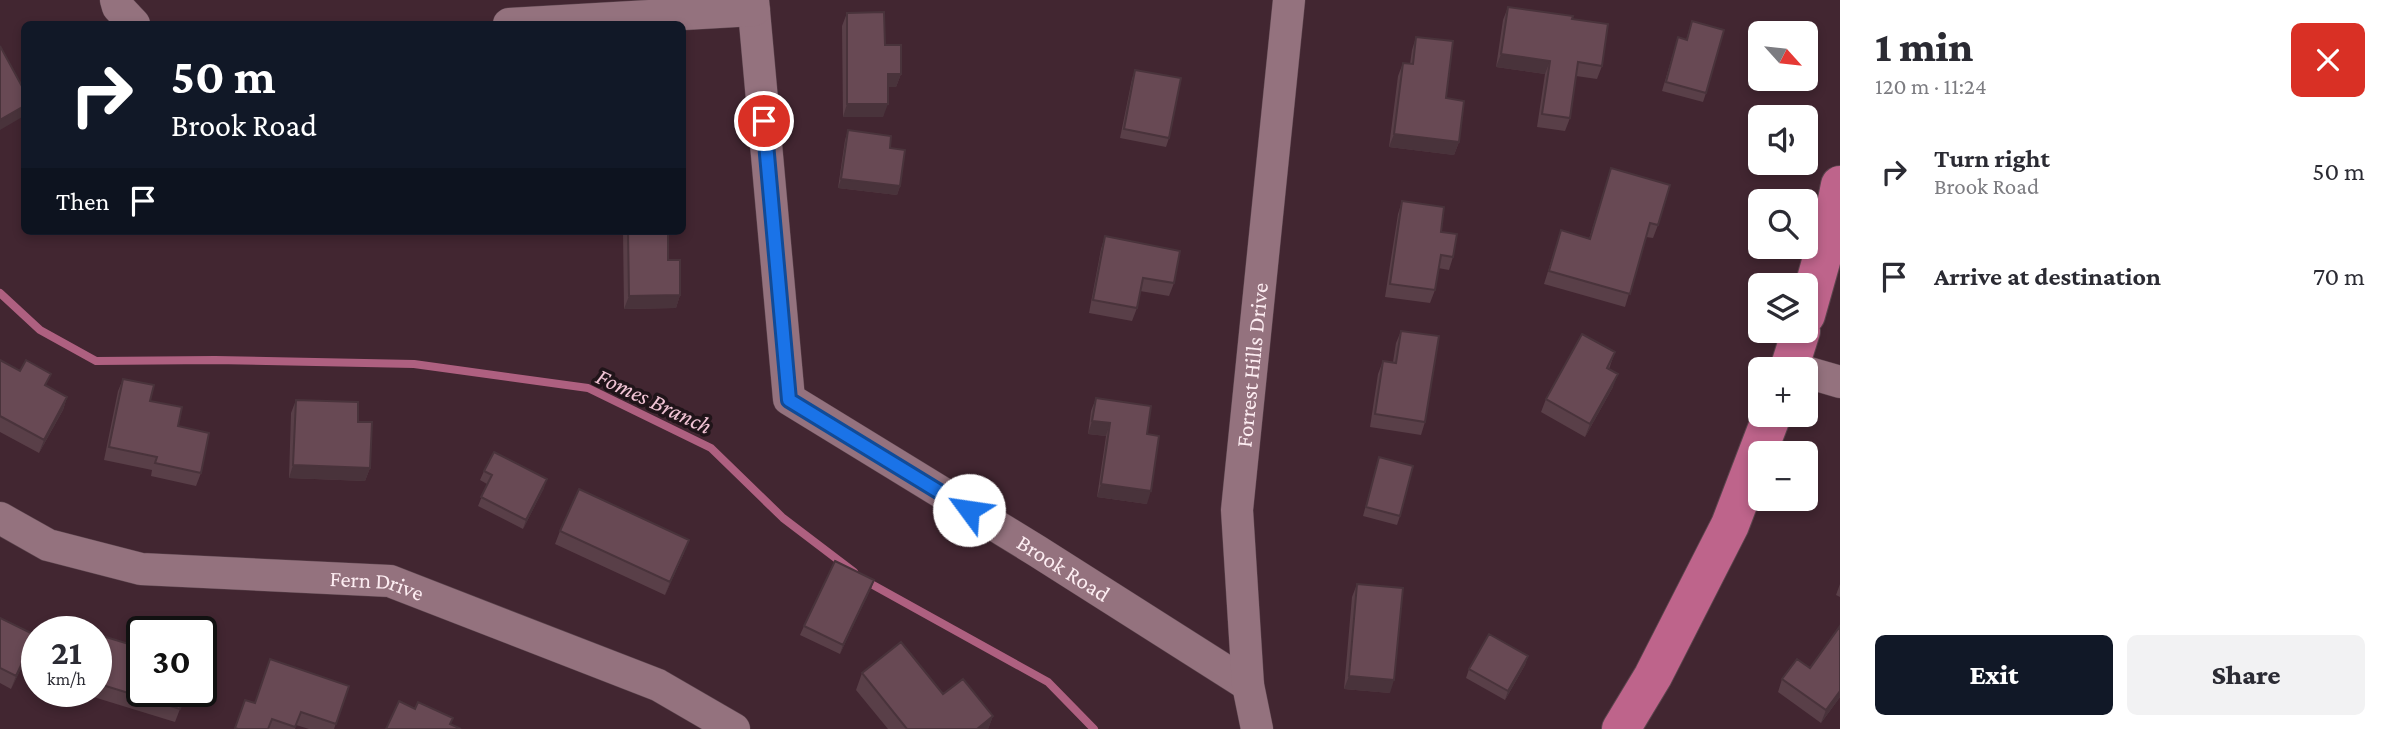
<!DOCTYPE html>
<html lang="en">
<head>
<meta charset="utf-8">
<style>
  :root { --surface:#fff; --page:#f2f2f3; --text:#2b2b33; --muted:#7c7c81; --accent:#111827 }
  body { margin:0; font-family:"Crimson Pro",serif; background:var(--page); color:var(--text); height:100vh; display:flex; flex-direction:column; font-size:26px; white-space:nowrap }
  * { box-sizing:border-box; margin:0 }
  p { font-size:23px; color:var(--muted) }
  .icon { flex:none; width:38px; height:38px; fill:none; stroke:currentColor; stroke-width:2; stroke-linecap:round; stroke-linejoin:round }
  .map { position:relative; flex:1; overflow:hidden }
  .sheet { display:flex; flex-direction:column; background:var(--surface); width:560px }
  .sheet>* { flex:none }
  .top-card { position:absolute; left:21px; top:21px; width:665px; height:214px; border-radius:10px; box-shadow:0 4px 10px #0003; background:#111827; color:#fff; overflow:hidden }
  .needle { width:46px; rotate:117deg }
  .fabs { position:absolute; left:1748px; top:21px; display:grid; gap:14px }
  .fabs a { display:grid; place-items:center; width:70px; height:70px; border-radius:10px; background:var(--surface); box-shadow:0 4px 10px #0003; font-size:35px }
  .speed { position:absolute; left:21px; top:616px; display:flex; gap:14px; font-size:35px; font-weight:700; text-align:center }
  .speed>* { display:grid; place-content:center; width:91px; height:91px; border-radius:50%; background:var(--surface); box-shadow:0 4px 10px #0003; line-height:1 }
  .speed small { font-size:18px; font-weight:400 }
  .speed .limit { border:4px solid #111; border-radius:10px; background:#fff; color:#111 }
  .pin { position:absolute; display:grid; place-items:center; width:60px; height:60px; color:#fff; margin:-30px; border:4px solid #fff; border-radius:50%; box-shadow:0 2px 7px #0007 }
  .me { position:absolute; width:77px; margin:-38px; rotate:301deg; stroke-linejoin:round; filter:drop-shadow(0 0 5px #0008) }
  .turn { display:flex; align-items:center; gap:24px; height:147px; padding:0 35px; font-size:32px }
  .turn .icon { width:91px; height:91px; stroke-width:2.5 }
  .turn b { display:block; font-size:49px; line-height:60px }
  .then { display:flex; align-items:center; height:66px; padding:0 35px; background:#0003; gap:14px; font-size:26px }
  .round { display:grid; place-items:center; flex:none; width:74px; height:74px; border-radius:10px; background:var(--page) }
  .overview { display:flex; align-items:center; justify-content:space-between; height:119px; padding:0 35px }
  h1 { font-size:42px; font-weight:800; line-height:52px }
  .primary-button { display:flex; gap:14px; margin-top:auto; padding:14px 35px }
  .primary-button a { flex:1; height:80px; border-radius:10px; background:var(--accent); color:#fff; font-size:28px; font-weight:800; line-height:80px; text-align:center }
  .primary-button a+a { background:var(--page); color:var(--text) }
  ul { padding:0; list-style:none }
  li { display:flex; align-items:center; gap:21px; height:105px; padding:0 35px }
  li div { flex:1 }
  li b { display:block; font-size:26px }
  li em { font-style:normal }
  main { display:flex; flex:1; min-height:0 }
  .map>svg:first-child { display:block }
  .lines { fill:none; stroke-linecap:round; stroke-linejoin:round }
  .stream { stroke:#ae6080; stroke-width:8 }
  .minor-casing { stroke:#5b444d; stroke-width:33 }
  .trunk-casing { stroke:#5b444d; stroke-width:40 }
  .minor { stroke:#94727e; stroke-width:32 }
  .trunk { stroke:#be648b; stroke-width:38 }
  .wall { fill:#593f48 }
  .shaded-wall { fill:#49333b }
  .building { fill:#684954; stroke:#49333b; stroke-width:2 }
  .route-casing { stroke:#114b97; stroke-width:18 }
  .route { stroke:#1a73e8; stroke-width:12 }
  .labels { text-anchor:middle; stroke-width:7; stroke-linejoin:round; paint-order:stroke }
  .street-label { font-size:23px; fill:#fdedf2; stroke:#201419 }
  .water-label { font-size:24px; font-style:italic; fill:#f2c5d6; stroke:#201419 }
</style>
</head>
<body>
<main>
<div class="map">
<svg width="1840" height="729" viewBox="0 0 1840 729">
  <rect width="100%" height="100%" fill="#422631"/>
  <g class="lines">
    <path class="stream" d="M0 293 40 330 96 361 215 360 414 364 588 388 711 448 783 518 854 572
      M864 580 1048 682 1094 729"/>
    <defs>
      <g id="minor">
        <path d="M116 0 118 7 134 24"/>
        <path id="s1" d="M753 0 789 399 1037 551 1248 685"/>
        <path d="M509 24 754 10"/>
        <path d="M1806 372 1840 382"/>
        <path id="s2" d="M0 518 48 545 141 569 390 581 658 685 734 729"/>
        <path id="s3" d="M1257 729 1248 685 1237 510 1289 0"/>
      </g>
      <path id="trunk" d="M1806 315 1834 215 1840 185
        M1789 369 1801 331
        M1621 729 1653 676 1730 525 1772 415"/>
    </defs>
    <use href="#minor" class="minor-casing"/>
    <use href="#trunk" class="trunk-casing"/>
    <use href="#minor" class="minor"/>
    <use href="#trunk" class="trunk"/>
  </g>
  <path class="wall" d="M1508 7 1602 66 1597 79 1576 76 1570 118 1565 131 1537 127 1545 74 1496 67 1503 20Z
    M847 13 885 45 901 74 896 87H888L883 117H843L842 26Z
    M1692 21 1706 93 1703 102 1662 91 1678 37 1686 40Z
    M1416 37 1446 98 1459 142 1454 155 1389 147 1398 76 1403 63 1410 64 1412 50Z
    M1135 70 1169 138 1166 147 1120 138 1132 79Z
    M848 130 890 148 900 186 897 195 838 188 845 140Z
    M1611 168 1658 225 1653 238 1646 237 1625 307 1544 284 1561 230 1589 239Z
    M1402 201 1441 232 1453 257 1449 270 1438 268 1435 290 1430 303 1385 297 1398 214Z
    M623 231H668V260L680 295 676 308 624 309Z
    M1105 236 1174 283 1169 296 1140 291 1137 308 1132 321 1089 313 1101 249Z
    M1401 331 1425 422 1421 435 1370 427 1378 374 1383 361 1393 362 1396 343Z
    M1615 352 1609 369 1613 387 1585 437 1541 412 1546 399Z
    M0 360 67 397 63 410 39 453 0 432Z
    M123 379 150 401 178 426 201 473 196 486 151 476 152 470 104 460 118 391Z
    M1096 398 1147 434V504L1097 497 1106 436 1088 434 1091 411Z
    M296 400 370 468 365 481 289 478 291 413Z
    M1379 457 1400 516 1397 525 1363 516Z
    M484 471 544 488 523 529 478 506 487 484 480 480Z
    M560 531 684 553 665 595 555 544Z
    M874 580 840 654 800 635 804 626Z
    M1357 584 1390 693 1344 689 1352 597Z
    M1840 584V597L1836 595Z
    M0 618 31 648 11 689 0 683Z
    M96 634 180 709 175 722 74 691H96Z
    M1528 656 1525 665 1505 700 1466 678 1469 669Z
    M862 673 943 694 993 716 988 729H888L856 690Z
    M1782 679 1840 697 1821 723 1778 692Z
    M349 686 334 729H309L296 725 295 729H235L245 700 254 703Z"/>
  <path class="shaded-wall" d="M1501 54 1550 61 1545 74 1496 67Z
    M888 74H901L896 87H883Z
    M847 104H888L883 117H843Z
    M24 106V116L0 130V120Z
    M1394 134 1459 142 1454 155 1389 147Z
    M841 179 900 186 897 195 838 188Z
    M680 295 676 308 624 309 629 296Z
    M1618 374 1613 387 1585 437 1590 424Z
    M67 397 63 410 39 453 44 440Z
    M1092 421 1110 423 1106 436 1088 434Z
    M293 465 370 468 365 481 289 478Z
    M547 479 544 488 523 529 526 520Z
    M1101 484 1151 491 1147 504 1097 497Z
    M689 540 684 553 665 595 670 582Z
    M874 580 871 589 840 654 843 645Z
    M35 635 31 648 11 689 16 676Z
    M1528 656 1525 665 1505 700 1508 691Z
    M1349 676 1394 680 1390 693 1344 689Z
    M1840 691V697L1821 723 1826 710Z
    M993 716 988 729H977Z"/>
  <path class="building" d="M1508 7 1573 16 1572 19 1608 24 1602 66 1578 62 1570 118 1542 114 1550 61 1501 54Z
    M884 12 885 45H901V74H888V104H847V13Z
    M1692 21 1724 30 1706 93 1666 82 1678 37 1687 40Z
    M1416 37 1453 41 1446 98 1464 101 1459 142 1394 134 1403 63 1413 64Z
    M0 46 24 90V106L0 120Z
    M1135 70 1181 78 1169 138 1124 129Z
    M848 130 891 136 890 148 905 150 900 186 841 179Z
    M1611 168 1670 185 1658 225 1650 223 1630 294 1549 271 1561 230 1590 239Z
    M1402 201 1444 207 1441 232 1457 234 1453 257 1441 255 1435 290 1390 284Z
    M628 231H668V260H680V295L629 296Z
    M1105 236 1180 251 1174 283 1143 278 1137 308 1093 300Z
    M1401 331 1439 336 1425 422 1375 414 1383 361 1396 363Z
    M1582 334 1615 352 1607 368 1618 374 1590 424 1546 399Z
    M0 360 20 371 26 360 51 374 45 385 67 397 44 440 0 416Z
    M123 379 154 385 150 401 182 407 178 426 209 433 201 473 155 463 157 457 109 447Z
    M1096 398 1151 406 1147 434 1159 436 1151 491 1101 484 1110 423 1092 421Z
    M296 400 358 402V422H372L370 468 293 465Z
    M494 452 547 479 526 520 481 497 492 475 484 471Z
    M1379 457 1413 466 1400 516 1366 507Z
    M579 489 689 540 670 582 560 531Z
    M835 561 874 580 843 645 804 626Z
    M1357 584 1403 588 1394 680 1349 676Z
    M0 618 35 635 16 676 0 668Z
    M1840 626V691L1826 710 1782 679 1797 659 1810 668Z
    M96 634 142 648V691H185L180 709 96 683Z
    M1489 634 1528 656 1508 691 1469 669Z
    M901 642 943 694 963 679 993 716 977 729H907L862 673Z
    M270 659 349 686 336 724 301 712 295 727 272 719 268 729H238L235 728 245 700 255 703Z
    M399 701 415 709 418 702 453 718 450 724 461 729H386Z"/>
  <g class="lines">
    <defs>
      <path id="route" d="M764 121 789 400 969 510"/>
    </defs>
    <use href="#route" class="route-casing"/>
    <use href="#route" class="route"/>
  </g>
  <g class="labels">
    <g class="street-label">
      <text dy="8" stroke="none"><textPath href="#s3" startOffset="366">Forrest Hills Drive</textPath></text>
      <text dy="8" stroke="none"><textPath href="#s1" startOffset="723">Brook Road</textPath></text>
      <text dy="8" stroke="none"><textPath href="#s2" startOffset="388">Fern Drive</textPath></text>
    </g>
    <g class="water-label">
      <text transform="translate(654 401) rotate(25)" y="8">Fomes Branch</text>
    </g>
  </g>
</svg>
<div class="fabs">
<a><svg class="needle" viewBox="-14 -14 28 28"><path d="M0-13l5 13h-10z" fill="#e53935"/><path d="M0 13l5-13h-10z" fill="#7c7c81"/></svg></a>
<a><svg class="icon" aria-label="sound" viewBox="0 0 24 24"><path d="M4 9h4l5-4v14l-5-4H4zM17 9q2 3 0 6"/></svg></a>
<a><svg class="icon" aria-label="search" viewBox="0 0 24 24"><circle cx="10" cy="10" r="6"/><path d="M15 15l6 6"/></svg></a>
<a><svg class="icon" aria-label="layers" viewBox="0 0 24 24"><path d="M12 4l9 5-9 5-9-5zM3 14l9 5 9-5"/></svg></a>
<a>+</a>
<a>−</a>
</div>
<div class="speed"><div>21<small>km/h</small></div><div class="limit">30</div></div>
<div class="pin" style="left:764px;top:121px;background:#d93025"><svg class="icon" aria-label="arrive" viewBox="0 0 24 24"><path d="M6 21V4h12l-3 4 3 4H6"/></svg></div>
<svg class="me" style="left:969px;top:510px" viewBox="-20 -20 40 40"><circle r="19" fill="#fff"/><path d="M0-13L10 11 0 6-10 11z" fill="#1a73e8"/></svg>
<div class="top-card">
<div class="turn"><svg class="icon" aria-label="right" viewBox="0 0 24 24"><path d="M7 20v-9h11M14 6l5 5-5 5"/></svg><div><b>50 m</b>Brook Road</div></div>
<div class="then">Then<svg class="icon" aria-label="arrive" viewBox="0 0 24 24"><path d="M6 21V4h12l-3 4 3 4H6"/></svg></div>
</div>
</div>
<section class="sheet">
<div class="overview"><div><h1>1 min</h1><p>120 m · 11:24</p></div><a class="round" style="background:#d93025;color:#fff"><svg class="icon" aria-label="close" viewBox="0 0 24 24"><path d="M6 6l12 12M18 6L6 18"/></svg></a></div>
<ul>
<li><svg class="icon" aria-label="right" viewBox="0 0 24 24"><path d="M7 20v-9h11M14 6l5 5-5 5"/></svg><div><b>Turn right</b><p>Brook Road</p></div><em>50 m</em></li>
<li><svg class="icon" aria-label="arrive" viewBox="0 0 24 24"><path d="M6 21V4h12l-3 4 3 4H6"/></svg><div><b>Arrive at destination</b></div><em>70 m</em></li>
</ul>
<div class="primary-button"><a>Exit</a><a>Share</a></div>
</section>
</main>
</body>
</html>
